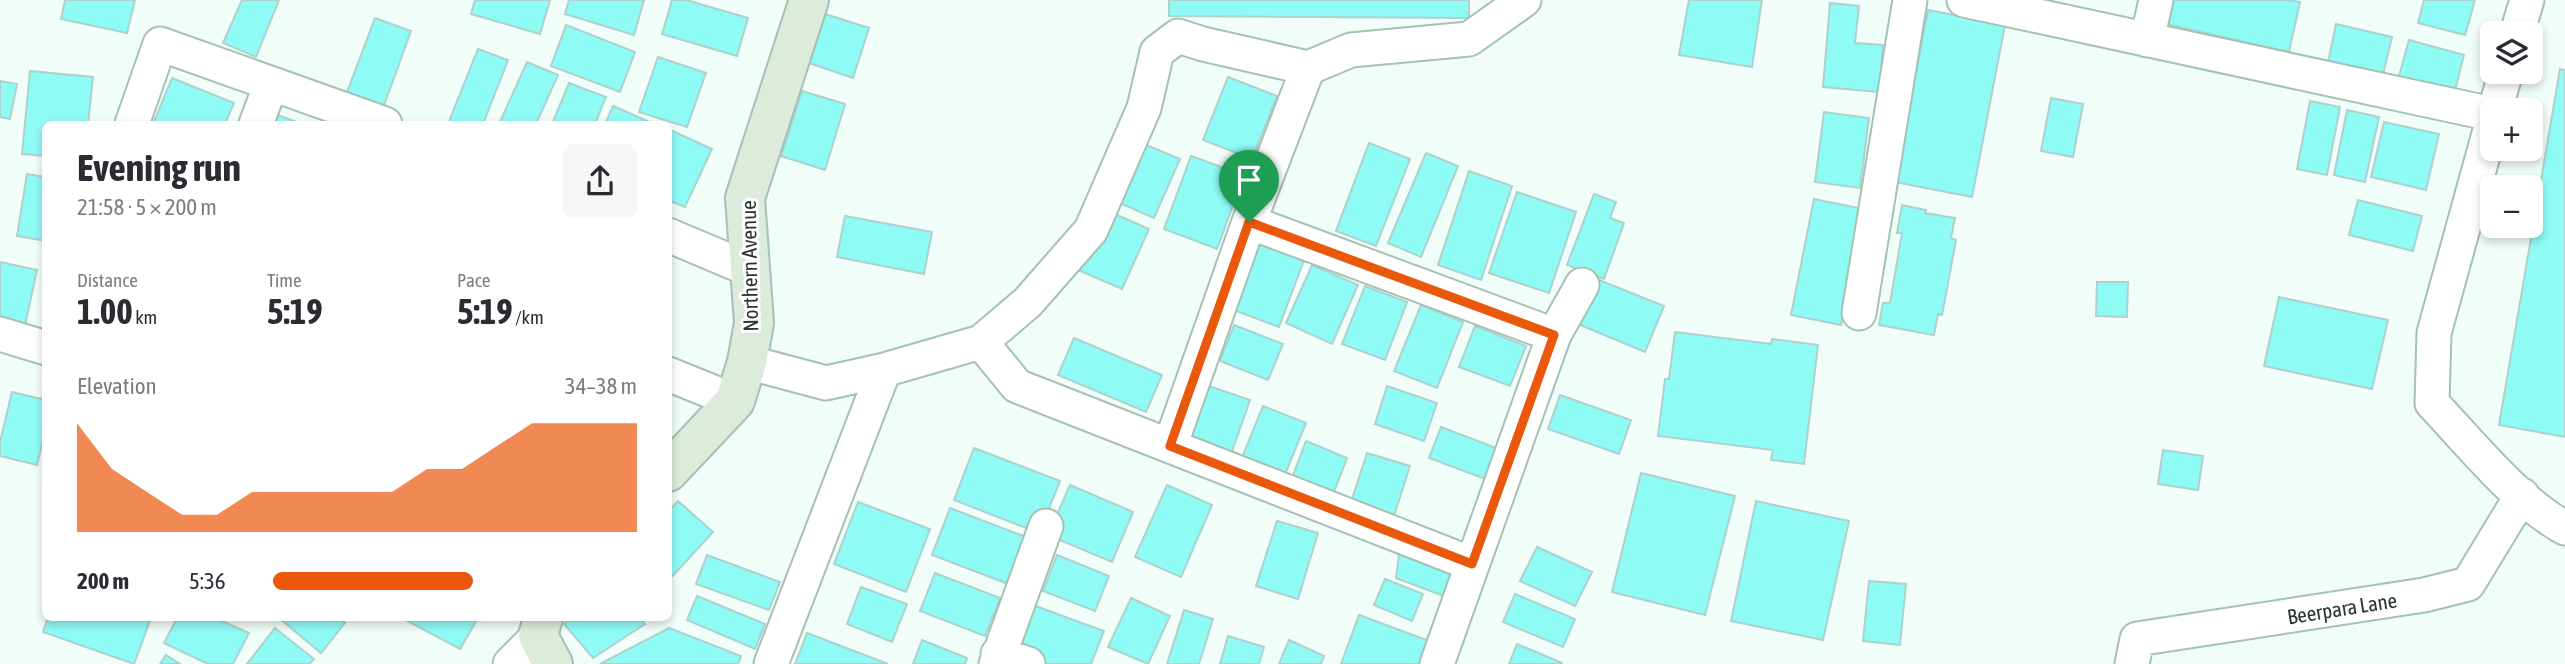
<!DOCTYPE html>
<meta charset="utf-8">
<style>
:root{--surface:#fff;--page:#f7f7f7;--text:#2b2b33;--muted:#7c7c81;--accent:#ea580c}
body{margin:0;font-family:"Asap Condensed",sans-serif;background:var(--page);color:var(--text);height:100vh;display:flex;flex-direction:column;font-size:26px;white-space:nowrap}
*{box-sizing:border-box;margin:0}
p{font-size:23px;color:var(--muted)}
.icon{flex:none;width:38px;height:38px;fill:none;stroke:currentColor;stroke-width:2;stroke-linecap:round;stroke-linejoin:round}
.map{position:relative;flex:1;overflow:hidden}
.drawer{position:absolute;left:42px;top:121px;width:630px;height:500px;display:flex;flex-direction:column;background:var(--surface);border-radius:10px;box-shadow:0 4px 10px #0003}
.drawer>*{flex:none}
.controls{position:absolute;left:2480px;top:21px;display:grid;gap:14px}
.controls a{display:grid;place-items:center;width:63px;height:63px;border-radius:10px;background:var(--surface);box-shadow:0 4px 10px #0003;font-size:35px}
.pin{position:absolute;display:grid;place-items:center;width:60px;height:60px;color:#fff;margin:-72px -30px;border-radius:50% 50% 50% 0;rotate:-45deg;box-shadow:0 0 7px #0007}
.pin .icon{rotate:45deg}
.round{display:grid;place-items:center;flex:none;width:74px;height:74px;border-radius:10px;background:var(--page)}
.summary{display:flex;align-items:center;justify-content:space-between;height:119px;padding:0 35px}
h1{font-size:38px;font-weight:700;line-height:52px}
.stats{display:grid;grid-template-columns:repeat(3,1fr);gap:10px;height:119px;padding:7px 35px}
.stats div{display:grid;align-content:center}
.stats b{font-size:35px;font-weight:700}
.stats small{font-size:19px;font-weight:400}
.stats p{font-size:19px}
.chart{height:196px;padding:14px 35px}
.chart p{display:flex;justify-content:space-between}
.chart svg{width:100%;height:126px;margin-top:7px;fill:var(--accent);opacity:.7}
ul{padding:0 35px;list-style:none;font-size:23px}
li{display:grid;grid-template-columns:112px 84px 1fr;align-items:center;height:52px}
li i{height:18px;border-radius:9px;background:var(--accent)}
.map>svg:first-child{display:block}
.building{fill:#8efbf5;stroke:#add1ce;stroke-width:2}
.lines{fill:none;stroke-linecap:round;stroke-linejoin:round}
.street-casing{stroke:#a4c2b5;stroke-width:37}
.secondary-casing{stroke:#a4c2b5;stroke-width:42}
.street{stroke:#fff;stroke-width:33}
.secondary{stroke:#dcebdb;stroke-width:38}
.route-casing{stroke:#fff;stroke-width:14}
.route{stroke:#ea580c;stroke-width:9}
.labels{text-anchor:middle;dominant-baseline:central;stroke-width:6;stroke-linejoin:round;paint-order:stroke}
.street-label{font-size:21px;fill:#293530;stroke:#fff}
</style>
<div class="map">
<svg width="2565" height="664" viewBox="0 0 2565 664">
<rect width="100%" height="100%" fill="#f1fdf8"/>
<path class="building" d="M 65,0 L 135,0 L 127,33 L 61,19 Z
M 242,0 L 279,0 L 256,57 L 223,43 Z
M 475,0 L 550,0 L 540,34 L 471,14 Z
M 569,0 L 644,0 L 634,35 L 565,14 Z
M 672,0 L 686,0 L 748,18 L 737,56 L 662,34 Z
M 1169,0 L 1469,0 L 1469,18 L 1169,16 Z
M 1689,0 L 1762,0 L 1752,67 L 1679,55 Z
M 2166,0 L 2289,0 L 2300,2 L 2289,52 L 2161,23 Z
M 2424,0 L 2475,0 L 2465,35 L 2418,23 Z
M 1830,3 L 1859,6 L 1855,43 L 1883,45 L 1879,92 L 1823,87 Z
M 1928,10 L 2005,25 L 1972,197 L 1895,182 Z
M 825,14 L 869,28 L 853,78 L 809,63 Z
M 375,18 L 411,31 L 383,108 L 346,95 Z
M 2336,24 L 2392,37 L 2382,79 L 2327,67 Z
M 566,25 L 635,52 L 620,92 L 551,66 Z
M 2409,40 L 2464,55 L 2453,98 L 2397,83 Z
M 478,49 L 508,60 L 483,124 L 448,124 Z
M 658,57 L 706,73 L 687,127 L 639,112 Z
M 527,62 L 558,75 L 536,124 L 499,124 Z
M 2560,69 L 2565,70 L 2565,437 L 2499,425 Z
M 30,71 L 93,77 L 88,124 L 46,124 L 46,156 L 22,154 Z
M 1228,77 L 1277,96 L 1252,159 L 1203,140 Z
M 172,78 L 234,103 L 225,124 L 153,124 Z
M 0,81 L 17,84 L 10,119 L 0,117 Z
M 569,83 L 606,97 L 595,124 L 552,124 Z
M 802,91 L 845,104 L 825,170 L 781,156 Z
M 2051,98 L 2083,104 L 2073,157 L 2041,151 Z
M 2310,101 L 2340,107 L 2327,175 L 2297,169 Z
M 613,106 L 654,124 L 605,124 Z
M 2347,110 L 2379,117 L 2365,182 L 2334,175 Z
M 1824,112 L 1869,118 L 1860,188 L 1815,182 Z
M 278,115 L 301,124 L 274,124 Z
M 2384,122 L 2439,134 L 2426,190 L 2371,177 Z
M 668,129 L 712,149 L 685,207 L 668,200 Z
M 1139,142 L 1180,159 L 1154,218 L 1113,200 Z
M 1369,143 L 1410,159 L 1376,246 L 1336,231 Z
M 1426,153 L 1458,166 L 1421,257 L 1388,243 Z
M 1191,156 L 1244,175 L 1217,249 L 1164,229 Z
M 1469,171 L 1512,186 L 1481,280 L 1438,265 Z
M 27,174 L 46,177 L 46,241 L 17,236 Z
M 1517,192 L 1576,212 L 1549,293 L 1489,273 Z
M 1594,194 L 1616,202 L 1610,218 L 1624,223 L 1604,279 L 1567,265 Z
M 1814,199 L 1863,209 L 1841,325 L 1791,315 Z
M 2358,200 L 2422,216 L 2413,251 L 2349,235 Z
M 1902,205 L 1926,210 L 1925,213 L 1955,218 L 1951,238 L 1956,240 L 1942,315 L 1938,314 L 1934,335 L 1879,325 L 1883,303 L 1890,303 L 1902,233 L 1897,233 Z
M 1106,210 L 1149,229 L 1122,289 L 1078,270 Z
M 845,216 L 932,232 L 924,274 L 837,257 Z
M 1255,242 L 1304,260 L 1279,327 L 1231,309 Z
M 0,262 L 37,270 L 24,330 L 0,325 Z
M 1312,265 L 1358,285 L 1332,344 L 1286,323 Z
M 1599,280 L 1664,306 L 1645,352 L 1580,325 Z
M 2097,282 L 2128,282 L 2127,317 L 2096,316 Z
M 1365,286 L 1407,302 L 1385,360 L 1342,344 Z
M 2279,297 L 2388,320 L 2372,389 L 2264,366 Z
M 1421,305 L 1463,322 L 1437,388 L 1394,371 Z
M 1234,325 L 1283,344 L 1268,380 L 1220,361 Z
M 1475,326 L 1526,346 L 1510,386 L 1459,367 Z
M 1675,332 L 1771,344 L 1772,339 L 1818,345 L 1804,464 L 1771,460 L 1773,450 L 1658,436 L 1665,379 L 1669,379 Z
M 1074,338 L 1162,375 L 1146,412 L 1058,375 Z
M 1200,383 L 1250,400 L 1230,457 L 1180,440 Z
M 1387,386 L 1437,403 L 1424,441 L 1375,424 Z
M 12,392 L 46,400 L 46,428 L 37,465 L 0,456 L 0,442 Z
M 1560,395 L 1631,420 L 1619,454 L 1548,429 Z
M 1263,406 L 1306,423 L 1282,482 L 1239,465 Z
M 1441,427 L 1499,449 L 1488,480 L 1429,458 Z
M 1306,441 L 1347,458 L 1330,502 L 1289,486 Z
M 974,448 L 1060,481 L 1039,533 L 954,500 Z
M 2163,450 L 2203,456 L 2198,490 L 2158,484 Z
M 1367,453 L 1410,466 L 1394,516 L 1351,502 Z
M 1641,473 L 1735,496 L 1705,615 L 1612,592 Z
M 1070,485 L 1133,512 L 1112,562 L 1048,535 Z
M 1167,485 L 1212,505 L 1181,577 L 1135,557 Z
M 678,501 L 713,532 L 668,581 L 668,512 Z
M 1756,501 L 1849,521 L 1823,640 L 1731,621 Z
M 858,502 L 930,529 L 906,592 L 834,564 Z
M 950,508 L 1026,537 L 1008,584 L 932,555 Z
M 1277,521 L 1318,533 L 1298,599 L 1256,586 Z
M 1400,547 L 1454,564 L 1446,597 L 1396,578 Z
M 1537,547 L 1592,572 L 1575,606 L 1520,581 Z
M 707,555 L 780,582 L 769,610 L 696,584 Z
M 1057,555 L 1109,576 L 1095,611 L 1043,591 Z
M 935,573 L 1000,598 L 985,636 L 920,611 Z
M 1385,579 L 1423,594 L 1412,621 L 1374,605 Z
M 1869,581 L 1906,584 L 1900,645 L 1863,641 Z
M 861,587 L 907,604 L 892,642 L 847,624 Z
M 1515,594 L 1575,619 L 1563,647 L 1503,622 Z
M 697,596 L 765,624 L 755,649 L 687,620 Z
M 1131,598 L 1170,616 L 1148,664 L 1108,647 Z
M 1033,605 L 1104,631 L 1091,664 L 1047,664 L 1015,652 Z
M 1184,610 L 1213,619 L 1199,664 L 1167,664 Z
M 1359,615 L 1432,642 L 1424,664 L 1341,664 Z
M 48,618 L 151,618 L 134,664 L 43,632 Z
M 177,618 L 216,618 L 249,633 L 233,664 L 208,664 L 164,643 Z
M 279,618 L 339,618 L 345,623 L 321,653 Z
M 402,618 L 478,618 L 460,649 Z
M 572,618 L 640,618 L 645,624 L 593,658 L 564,624 Z
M 275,628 L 314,659 L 309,664 L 247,664 Z
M 669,628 L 741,656 L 738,664 L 600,664 Z
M 807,633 L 888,664 L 795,664 Z
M 1228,636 L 1264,647 L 1259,664 L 1220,664 Z
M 922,640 L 967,658 L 965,664 L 913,664 Z
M 1289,640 L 1324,656 L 1321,664 L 1279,664 Z
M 1517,644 L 1562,663 L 1562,664 L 1509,664 Z
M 166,655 L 180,664 L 160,664 Z"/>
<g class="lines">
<defs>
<path id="street" d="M 1964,0 L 2492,114
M 2517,33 L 2527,0
M 2147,40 L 2156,0
M 2495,110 L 2506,72
M 2492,123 L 2434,333 L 2432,403 C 2471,444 2516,501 2565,528
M 132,124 L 160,44 L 385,124
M 256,124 L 271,84
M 1249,222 L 1308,68
M 668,235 L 751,270
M 1859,313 L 1910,0
M 0,334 L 46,348
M 981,342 L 1017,386 L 1170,446
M 747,362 L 826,383 L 884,370 L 981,342 L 1028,302 L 1091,230 L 1144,108 L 1157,52 L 1178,36 L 1203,44 L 1308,68 L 1351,50 L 1469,39 L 1524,0
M 668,374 L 735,401
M 1472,564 L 1170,446 L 1249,222 L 1554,335
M 998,654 L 1028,664
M 510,664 L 538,636
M 771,664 L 884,370
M 996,664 L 1046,526
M 1437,664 L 1554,335 L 1582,285
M 2132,664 L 2137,639 L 2424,595 L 2468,584 L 2522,495"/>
<path id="secondary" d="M 668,472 L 735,401 L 747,362 L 754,323 L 745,198 L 809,0
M 543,618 L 538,636 L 553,664"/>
</defs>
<use href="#street" class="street-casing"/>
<use href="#secondary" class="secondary-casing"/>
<use href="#street" class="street"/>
<use href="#secondary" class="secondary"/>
</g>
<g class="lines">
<defs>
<path id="route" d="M 1249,222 L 1554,335 L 1472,564 L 1170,446 Z"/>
</defs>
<use href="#route" class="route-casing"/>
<use href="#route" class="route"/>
</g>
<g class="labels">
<g class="street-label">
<text transform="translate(749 266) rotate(-91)">Northern Avenue</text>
<text transform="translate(2342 608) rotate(-9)">Beerpara Lane</text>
</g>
</g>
</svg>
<div class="controls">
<a><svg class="icon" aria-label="layers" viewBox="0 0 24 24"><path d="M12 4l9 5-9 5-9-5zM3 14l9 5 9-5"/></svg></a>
<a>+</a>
<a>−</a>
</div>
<div class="pin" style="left:1249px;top:222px;background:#1e9e55"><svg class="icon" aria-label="arrive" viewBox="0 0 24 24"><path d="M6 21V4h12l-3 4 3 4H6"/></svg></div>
<section class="drawer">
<div class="summary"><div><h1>Evening run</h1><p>21:58 · 5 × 200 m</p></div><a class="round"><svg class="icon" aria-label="share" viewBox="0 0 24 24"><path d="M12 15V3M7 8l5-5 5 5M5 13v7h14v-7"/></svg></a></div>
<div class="stats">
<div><p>Distance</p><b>1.00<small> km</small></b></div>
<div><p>Time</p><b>5:19</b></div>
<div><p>Pace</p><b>5:19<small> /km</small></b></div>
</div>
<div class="chart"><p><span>Elevation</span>34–38 m</p>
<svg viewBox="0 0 160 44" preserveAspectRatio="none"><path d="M0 44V6L10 22L20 30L30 38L40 38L50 30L60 30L70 30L80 30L90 30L100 22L110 22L120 14L130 6L140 6L150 6L160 6V44z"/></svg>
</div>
<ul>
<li><b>200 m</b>5:36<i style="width:55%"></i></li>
</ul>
</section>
</div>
